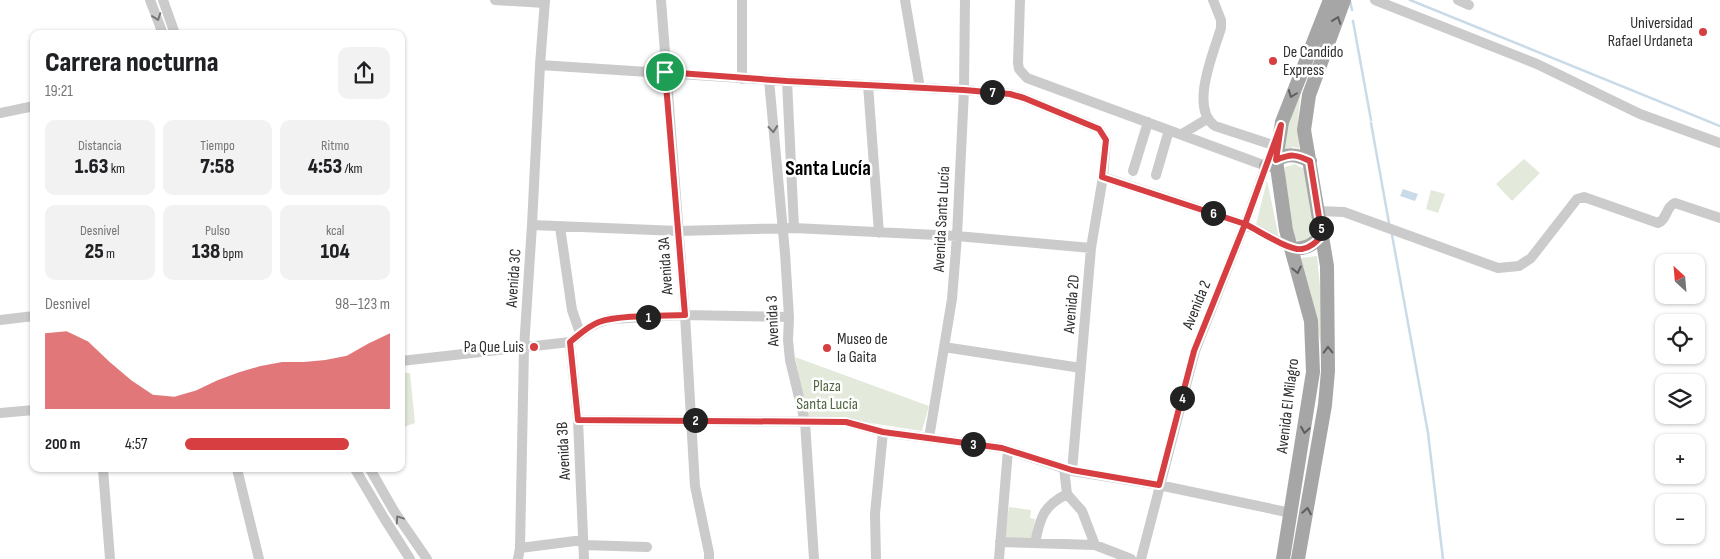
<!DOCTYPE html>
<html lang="es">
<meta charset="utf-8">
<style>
:root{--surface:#fff;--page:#f2f2f2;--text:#202124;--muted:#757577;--accent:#d63e41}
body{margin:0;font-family:"Sofia Sans Condensed",sans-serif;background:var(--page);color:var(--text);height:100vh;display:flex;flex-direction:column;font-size:19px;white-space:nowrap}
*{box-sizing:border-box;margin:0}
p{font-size:16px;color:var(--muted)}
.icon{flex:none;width:28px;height:28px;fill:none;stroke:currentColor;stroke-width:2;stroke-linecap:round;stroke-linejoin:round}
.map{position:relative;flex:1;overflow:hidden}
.panel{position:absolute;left:30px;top:30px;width:375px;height:442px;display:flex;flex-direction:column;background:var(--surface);border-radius:10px;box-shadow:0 1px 4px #0004}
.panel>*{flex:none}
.needle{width:32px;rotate:334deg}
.tools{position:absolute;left:1655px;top:254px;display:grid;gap:10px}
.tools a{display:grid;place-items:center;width:50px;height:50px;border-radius:10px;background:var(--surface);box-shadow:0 1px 4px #0004;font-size:25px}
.pin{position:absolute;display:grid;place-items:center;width:42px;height:42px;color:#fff;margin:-21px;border:2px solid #fff;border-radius:50%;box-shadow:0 1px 5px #0007}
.km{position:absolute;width:25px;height:25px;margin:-12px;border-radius:50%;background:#222;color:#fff;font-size:14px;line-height:25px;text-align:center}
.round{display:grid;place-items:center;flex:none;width:52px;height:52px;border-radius:10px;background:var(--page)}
.summary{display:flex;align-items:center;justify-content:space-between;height:85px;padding:0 15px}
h1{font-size:28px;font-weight:800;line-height:38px}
.figures{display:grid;grid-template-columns:repeat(3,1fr);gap:8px;height:85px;padding:5px 15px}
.figures div{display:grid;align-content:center;border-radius:10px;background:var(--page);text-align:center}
.figures b{font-size:21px;font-weight:800}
.figures small{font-size:14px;font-weight:400}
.figures p{font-size:14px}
.chart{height:140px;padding:10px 15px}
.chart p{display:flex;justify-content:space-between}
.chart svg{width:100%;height:90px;margin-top:5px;fill:var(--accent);opacity:.7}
ul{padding:0 15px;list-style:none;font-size:16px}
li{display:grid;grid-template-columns:80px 60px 1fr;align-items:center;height:38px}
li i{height:12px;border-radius:6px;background:var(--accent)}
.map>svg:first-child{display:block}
.green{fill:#e3eadc}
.water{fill:#cadbe8}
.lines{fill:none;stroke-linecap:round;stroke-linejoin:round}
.stream{stroke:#cadbe8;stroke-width:2.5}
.minor{stroke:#cbcbcb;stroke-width:10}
.major{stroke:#a6a6a6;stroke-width:14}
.oneway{stroke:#757575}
.oneway2{stroke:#5e5e5e}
.route-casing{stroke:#fff;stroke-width:10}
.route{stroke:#d63e41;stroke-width:6}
.poi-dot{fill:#d63e41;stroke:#fff;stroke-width:2}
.labels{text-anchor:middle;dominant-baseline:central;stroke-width:5;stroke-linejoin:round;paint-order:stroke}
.poi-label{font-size:16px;fill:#2e2e2e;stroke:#fff;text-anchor:end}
.street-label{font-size:16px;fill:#2e2e2e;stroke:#fff}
.park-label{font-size:16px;fill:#4f663f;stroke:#fff}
.district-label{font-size:21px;font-weight:bold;fill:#000;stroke:#fff}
</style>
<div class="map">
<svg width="1720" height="559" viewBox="0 0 1720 559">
<rect width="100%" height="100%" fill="#fff"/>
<path class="green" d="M 1301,87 L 1298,119 L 1299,149 L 1294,147 L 1283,150 L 1288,123 Z
M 1524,159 L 1540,173 L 1512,201 L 1496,184 Z
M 1295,164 L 1304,169 L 1317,234 L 1306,242 L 1295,240 L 1284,184 L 1285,167 Z
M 1267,180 L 1279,238 L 1255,229 Z
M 1431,190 L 1445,194 L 1438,213 L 1426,209 Z
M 1317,256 L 1322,306 L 1321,346 L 1311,295 L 1301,258 Z
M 795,357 L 929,406 L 922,431 L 851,420 L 808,421 Z
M 401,373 L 410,373 L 415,423 L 401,428 Z
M 1009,507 L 1031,510 L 1030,518 L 1035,519 L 1031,540 L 1004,538 Z"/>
<path class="water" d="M 1403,189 L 1418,194 L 1415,201 L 1400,196 Z"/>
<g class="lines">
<path class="stream" d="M 1410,0 L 1720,126
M 1350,1 L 1352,10
M 1353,21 L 1371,120
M 1371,123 L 1389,223
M 1392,235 L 1428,433 L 1443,559"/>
<path class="minor" d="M 150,0 L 163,34
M 163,0 L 175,34
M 495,0 L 545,3
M 661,0 L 685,315 L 695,486 L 709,553 L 709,559
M 742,0 L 742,79
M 905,0 L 920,88
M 1020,0 L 1018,63 L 1019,69 L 1027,78 L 1266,166
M 1213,0 L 1221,20 L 1221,28 C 1214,52 1189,108 1215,126 L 1273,145
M 1375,0 L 1537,64 L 1640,114 L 1720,143
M 1458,0 L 1469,5
M 540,65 L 787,81 L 964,90 L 1010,94 L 1024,98 L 1099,129 L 1106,140 L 1103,177 L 1091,248 L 1072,471
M 769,80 L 785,253 L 789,317 L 788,340 L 790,360 L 805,422 L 814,559
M 787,81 L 794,228
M 868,85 L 879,233
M 0,113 L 34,106
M 1182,134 L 1207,119
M 1133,171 L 1148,122
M 1156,175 L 1169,130
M 1103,177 L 1245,224 L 1291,248
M 1318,211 L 1344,212 L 1498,268 L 1519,266 L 1531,258 L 1577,199 L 1584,197 L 1658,223 C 1667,220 1666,206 1675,203 L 1720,218
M 532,225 L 678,231 L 794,228 L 957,236 L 1091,248
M 560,227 L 572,310 L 580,333
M 0,320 L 34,316
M 570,342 L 578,420 L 584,559
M 944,347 L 1081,368
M 401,361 L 570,342 L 588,328 L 598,323 L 610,319 L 685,315 L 789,317
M 0,413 L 34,410
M 578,420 L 846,422 L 883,432 L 1002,448 L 1072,471 L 1159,485 L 1291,513
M 929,438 L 952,299 L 957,236 L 964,90 L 965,0
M 1064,468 L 1067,494 L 1082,511 L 1095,545
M 103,469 L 110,559
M 237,469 L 259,559
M 355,469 L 384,518 L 410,559
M 370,469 L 394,511 L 427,559
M 1000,542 L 1095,545 L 1131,559
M 1035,543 C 1040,518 1043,506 1067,494
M 583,545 L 647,547
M 520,548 L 583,540
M 518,559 L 520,548 L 524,348 L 532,225 L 540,65 L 545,0
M 876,559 L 875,514 L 883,432
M 999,559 L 1008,450
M 1141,559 L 1195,351 L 1245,224 L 1268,160"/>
<path class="major" d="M 1266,166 C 1284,155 1290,151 1310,161
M 1291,248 C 1305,250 1312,245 1322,236
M 1283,559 L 1313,372 L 1311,321 L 1286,230 L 1276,160 L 1282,122 L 1330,0
M 1298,559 L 1325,405 L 1328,371 L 1327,266 L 1304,130 L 1309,95 L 1344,0"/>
</g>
<defs><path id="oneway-chevron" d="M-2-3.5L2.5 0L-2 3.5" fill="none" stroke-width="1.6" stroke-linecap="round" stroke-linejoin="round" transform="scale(1.25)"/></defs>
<g class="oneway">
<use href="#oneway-chevron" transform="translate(157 17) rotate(70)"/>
<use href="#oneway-chevron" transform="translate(773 129) rotate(85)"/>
<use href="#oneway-chevron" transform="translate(399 519) rotate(-124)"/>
</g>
<g class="oneway2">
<use href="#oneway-chevron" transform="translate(1337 20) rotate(-70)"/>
<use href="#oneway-chevron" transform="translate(1292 94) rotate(111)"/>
<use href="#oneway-chevron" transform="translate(1297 270) rotate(77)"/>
<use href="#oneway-chevron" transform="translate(1328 350) rotate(-91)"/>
<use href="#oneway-chevron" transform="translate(1305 430) rotate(99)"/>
<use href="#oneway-chevron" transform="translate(1307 511) rotate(-80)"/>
</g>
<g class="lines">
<defs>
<path id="route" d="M 665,72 L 685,315 C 661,316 620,315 599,322 C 588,326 579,335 570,342 L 578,420 L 846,422 L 883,432 L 1002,448 L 1072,470 L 1159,485 L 1194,351 L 1245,224 C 1258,230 1289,251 1302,249 C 1310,248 1316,242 1322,236 L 1310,161 C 1295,154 1291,154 1276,160 L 1281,125 L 1245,224 L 1102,177 L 1106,140 L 1099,129 L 1024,98 L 1010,94 L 964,90 L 787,81 L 665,72"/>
</defs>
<use href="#route" class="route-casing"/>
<use href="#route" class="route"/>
</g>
<g class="poi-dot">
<circle cx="1703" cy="32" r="5"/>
<circle cx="1273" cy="61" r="5"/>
<circle cx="534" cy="347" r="5"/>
<circle cx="827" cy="348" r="5"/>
</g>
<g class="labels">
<g class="poi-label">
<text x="1693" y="23">Universidad<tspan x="1693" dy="18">Rafael Urdaneta</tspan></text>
<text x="1283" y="52" text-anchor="start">De Candido<tspan x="1283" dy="18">Express</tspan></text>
<text x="837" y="339" text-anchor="start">Museo de<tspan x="837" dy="18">la Gaita</tspan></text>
<text x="524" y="347">Pa Que Luis</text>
</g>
<g class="street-label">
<text transform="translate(942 219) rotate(-87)">Avenida Santa Lucía</text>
<text transform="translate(666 266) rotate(-94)">Avenida 3A</text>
<text transform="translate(514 278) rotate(-86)">Avenida 3C</text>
<text transform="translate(1072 304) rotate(-85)">Avenida 2D</text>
<text transform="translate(1197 305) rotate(-68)">Avenida 2</text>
<text transform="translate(773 321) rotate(-92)">Avenida 3</text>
<text transform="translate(1288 406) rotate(-83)">Avenida El Milagro</text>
<text transform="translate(564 451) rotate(-93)">Avenida 3B</text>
</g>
<g class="park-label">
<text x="827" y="386">Plaza<tspan x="827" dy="18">Santa Lucía</tspan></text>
</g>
<g class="district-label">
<text x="828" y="168">Santa Lucía</text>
</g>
</g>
</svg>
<div class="tools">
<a><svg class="needle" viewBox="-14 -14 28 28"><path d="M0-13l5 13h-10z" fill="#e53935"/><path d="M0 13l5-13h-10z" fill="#757577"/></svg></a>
<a><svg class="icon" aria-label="locate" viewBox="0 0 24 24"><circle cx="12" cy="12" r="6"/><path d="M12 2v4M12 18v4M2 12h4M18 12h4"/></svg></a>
<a><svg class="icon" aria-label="layers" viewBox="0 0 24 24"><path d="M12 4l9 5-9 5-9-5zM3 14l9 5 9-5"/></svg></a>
<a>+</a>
<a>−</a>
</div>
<div class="pin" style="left:665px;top:72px;background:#1e9e55"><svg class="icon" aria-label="arrive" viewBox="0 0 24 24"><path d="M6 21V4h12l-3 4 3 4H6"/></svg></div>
<b class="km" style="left:648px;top:317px">1</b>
<b class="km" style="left:695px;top:420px">2</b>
<b class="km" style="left:973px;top:444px">3</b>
<b class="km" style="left:1182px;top:398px">4</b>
<b class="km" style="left:1321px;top:228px">5</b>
<b class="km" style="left:1213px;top:213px">6</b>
<b class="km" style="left:992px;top:92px">7</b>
<section class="panel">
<div class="summary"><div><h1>Carrera nocturna</h1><p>19:21</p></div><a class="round"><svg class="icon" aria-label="share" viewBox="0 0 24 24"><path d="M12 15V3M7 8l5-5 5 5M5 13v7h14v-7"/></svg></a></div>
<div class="figures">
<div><p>Distancia</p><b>1.63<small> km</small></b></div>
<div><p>Tiempo</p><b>7:58</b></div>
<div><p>Ritmo</p><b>4:53<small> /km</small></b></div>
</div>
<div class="figures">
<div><p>Desnivel</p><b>25<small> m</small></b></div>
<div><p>Pulso</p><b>138<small> bpm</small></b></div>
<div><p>kcal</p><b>104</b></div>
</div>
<div class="chart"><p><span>Desnivel</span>98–123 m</p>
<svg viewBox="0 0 160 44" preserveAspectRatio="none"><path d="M0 44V7L10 6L20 11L30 21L40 30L50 37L60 38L70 35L80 30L90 26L100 23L110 21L120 21L130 20L140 18L150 12L160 7V44z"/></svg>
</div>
<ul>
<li><b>200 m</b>4:57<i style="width:80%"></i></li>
</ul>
</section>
</div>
